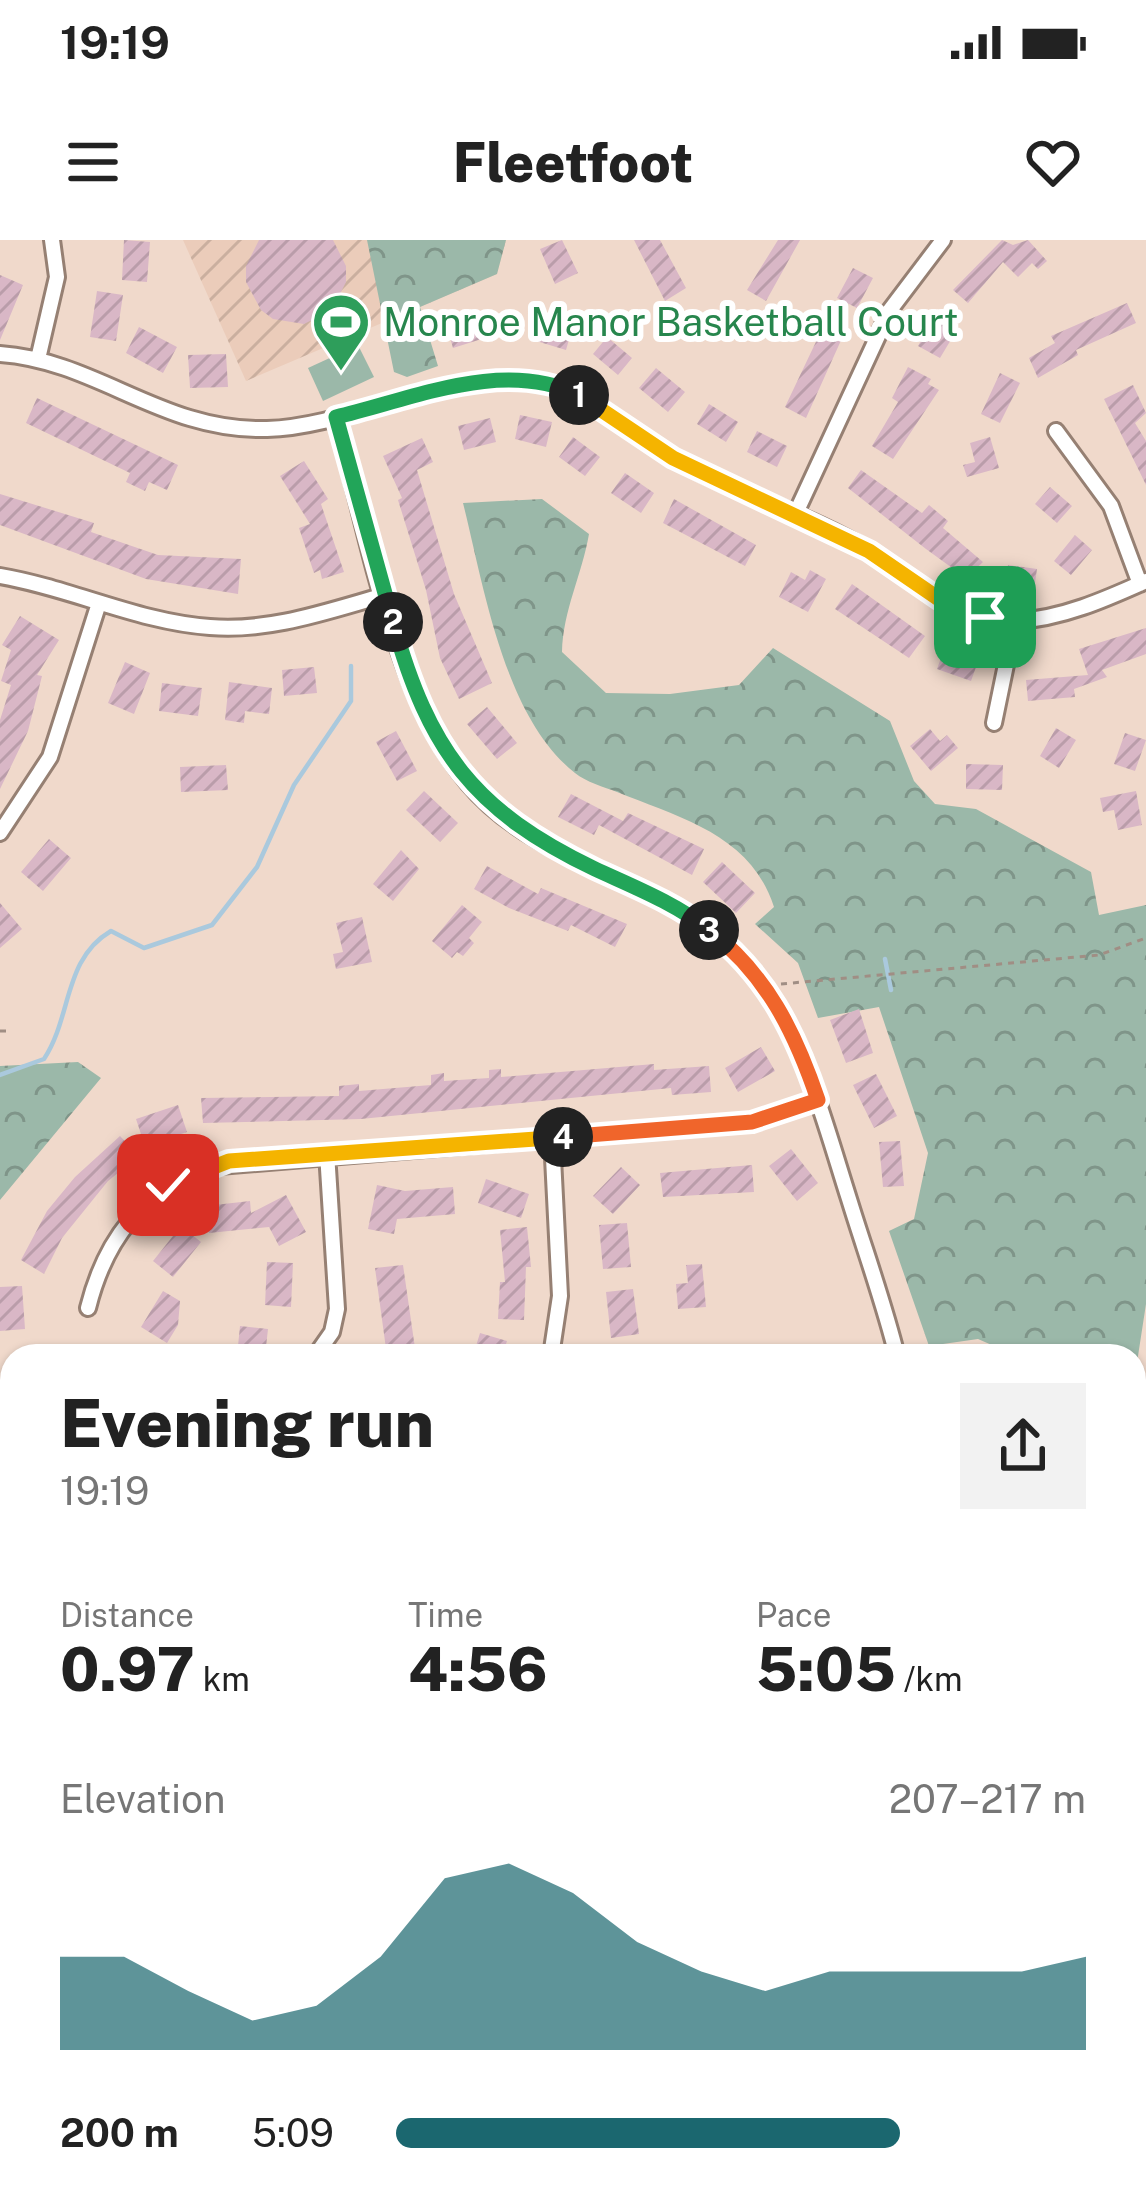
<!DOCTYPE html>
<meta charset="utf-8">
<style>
:root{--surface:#fff;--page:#f2f2f2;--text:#222;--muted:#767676;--accent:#1b676f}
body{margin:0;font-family:"Public Sans",sans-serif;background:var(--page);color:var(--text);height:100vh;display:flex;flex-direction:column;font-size:45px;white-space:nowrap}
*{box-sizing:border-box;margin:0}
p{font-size:39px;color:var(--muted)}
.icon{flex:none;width:66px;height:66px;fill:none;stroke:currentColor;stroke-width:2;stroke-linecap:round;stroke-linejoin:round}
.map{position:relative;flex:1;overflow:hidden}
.side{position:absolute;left:0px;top:1104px;width:1146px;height:861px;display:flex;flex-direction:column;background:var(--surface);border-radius:36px 36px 0 0;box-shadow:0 3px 9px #0004}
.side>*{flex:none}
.pin{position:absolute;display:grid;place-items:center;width:102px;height:102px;color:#fff;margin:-51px;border-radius:24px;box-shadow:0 6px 18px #0006}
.km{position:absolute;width:60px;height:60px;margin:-30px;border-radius:50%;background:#222;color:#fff;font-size:33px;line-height:60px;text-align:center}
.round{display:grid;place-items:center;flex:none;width:126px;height:126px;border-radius:0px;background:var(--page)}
.headline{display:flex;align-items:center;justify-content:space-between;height:204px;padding:0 60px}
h1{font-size:66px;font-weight:800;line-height:90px}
.stats{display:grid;grid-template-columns:repeat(3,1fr);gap:18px;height:204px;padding:12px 60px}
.stats div{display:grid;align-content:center}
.stats b{font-size:60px;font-weight:800}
.stats small{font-size:33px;font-weight:400}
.stats p{font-size:33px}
.chart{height:336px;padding:24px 60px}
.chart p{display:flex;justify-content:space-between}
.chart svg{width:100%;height:216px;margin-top:12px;fill:var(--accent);opacity:.7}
ul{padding:0 60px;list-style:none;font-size:39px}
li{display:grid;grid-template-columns:192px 144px 1fr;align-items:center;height:90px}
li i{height:30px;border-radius:15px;background:var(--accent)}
.status{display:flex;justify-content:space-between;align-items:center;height:84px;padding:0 60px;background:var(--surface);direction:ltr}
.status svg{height:33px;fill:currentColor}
header{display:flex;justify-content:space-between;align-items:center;height:156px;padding:0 60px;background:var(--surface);font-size:54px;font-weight:800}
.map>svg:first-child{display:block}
.industrial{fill:url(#industrial-furrows)}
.grass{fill:#9bb8a9}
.forest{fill:url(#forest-crowns)}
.water{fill:url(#water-rules)}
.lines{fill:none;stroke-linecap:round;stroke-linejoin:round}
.stream{stroke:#aac9dd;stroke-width:4.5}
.building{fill:url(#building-hatch)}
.minor-casing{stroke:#968073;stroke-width:20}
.secondary-casing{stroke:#968073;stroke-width:24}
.path{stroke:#a08e84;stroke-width:3;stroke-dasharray:6 6;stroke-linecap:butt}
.minor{stroke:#fff;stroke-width:14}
.secondary{stroke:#fff;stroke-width:18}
.split-1-casing{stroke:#fff;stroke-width:24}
.split-2-casing{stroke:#fff;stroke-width:24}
.split-3-casing{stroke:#fff;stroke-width:24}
.split-4-casing{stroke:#fff;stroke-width:24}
.split-5-casing{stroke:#fff;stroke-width:24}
.split-1{stroke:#f5b400;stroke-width:15}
.split-2{stroke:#22a559;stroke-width:15}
.split-3{stroke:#22a559;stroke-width:15}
.split-4{stroke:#f0652b;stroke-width:15}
.split-5{stroke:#f5b400;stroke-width:15}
.labels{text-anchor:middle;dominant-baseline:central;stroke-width:12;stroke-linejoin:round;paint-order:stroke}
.leisure-label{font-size:39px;fill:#27864d;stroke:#fff;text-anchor:start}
</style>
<div class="status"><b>19:19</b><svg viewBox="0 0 49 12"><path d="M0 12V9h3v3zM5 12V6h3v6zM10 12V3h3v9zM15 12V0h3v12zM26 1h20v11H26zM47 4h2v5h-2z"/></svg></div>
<header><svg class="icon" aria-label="menu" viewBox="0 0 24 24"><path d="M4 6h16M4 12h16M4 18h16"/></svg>Fleetfoot<svg class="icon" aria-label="heart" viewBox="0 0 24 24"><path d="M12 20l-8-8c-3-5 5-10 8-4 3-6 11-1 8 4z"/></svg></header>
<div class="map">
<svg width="1146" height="1964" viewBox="0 0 1146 1964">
<defs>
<pattern id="industrial-furrows" width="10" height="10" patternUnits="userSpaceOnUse" patternTransform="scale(3)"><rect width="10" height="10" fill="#ebccba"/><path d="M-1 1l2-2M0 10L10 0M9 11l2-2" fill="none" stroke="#caaf9f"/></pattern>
<pattern id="forest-crowns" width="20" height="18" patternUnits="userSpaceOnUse" patternTransform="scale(3)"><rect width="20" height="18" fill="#9bb8a9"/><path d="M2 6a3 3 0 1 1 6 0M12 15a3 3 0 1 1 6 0" fill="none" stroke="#7f9589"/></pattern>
<pattern id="water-rules" width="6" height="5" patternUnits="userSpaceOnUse" patternTransform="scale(3)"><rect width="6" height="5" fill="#aac9dd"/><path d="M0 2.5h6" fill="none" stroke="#92acbd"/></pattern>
<pattern id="building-hatch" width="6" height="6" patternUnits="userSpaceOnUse" patternTransform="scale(3)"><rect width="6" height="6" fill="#d9b7c6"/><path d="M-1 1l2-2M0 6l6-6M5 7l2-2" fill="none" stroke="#ba9daa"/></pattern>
</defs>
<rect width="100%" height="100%" fill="#f0d9cb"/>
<path class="industrial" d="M 183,0 L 506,0 L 497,34 L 246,141 Z"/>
<path class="grass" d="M 358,105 L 374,137 L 323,161 L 308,128 Z"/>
<path class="forest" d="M 367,0 L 506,0 L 497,34 L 420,67 L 438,126 L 407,137 L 394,132 Z
M 542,259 L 589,294 C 582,335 563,370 562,412 L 606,453 L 670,454 L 739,445 L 773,408 L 890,481 L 914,541 L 935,564 L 976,569 L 1091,632 L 1099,675 L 1146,665 L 1146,1064 L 1134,1142 L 1134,1116 L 1017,1116 L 978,1099 L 929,1106 L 889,991 L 914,979 L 928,913 L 879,767 L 818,778 L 798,723 L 755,684 L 774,667 C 751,595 681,578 617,552 C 604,547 586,542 575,533 C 504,477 484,347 463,263 Z
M 78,822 L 101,838 L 0,960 L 0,826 Z"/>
<path class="water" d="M 0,1490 L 12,1505 L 12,1669 L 6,1647 L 0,1648 Z"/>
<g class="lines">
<path class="stream" d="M 885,719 L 891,750
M 0,835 L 44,819 C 72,777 63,719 111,691 L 144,708 L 212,685 L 257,627 L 294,545 L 351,461 L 351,426
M 492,1953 L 502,1964"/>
</g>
<path class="building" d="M 124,0 L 150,2 L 147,42 L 122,40 Z
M 259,0 L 333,0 L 346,26 L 346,42 L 332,70 L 304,84 L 273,79 L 261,70 L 246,42 L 246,26 Z
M 562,0 L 578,33 L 555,44 L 540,9 Z
M 634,0 L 660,0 L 686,48 L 665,61 Z
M 778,0 L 800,0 L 766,61 L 747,50 Z
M 1002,0 L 1013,5 L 1028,0 L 1047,21 L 1038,29 L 1032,23 L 1018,37 L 1003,22 L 968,63 L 953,50 Z
M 853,28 L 873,38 L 857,68 L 837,58 Z
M 0,35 L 23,45 L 0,100 Z
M 97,51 L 123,55 L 116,101 L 90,97 Z
M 1127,63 L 1136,83 L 1076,110 L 1078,115 L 1038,138 L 1029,118 L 1055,103 L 1051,96 Z
M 743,70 L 745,97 L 709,100 L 707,73 Z
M 481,74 L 488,97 L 453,108 L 446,84 Z
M 936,75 L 958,88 L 940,118 L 918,106 Z
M 540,79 L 572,89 L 566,110 L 533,100 Z
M 139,87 L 177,107 L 163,133 L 126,113 Z
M 823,87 L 843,96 L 806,178 L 785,167 Z
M 607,97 L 632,118 L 618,135 L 593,114 Z
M 226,114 L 228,147 L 190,148 L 188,115 Z
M 908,127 L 931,139 L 928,144 L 939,150 L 893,219 L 872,206 L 898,162 L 892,158 Z
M 656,128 L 685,152 L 668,172 L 639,148 Z
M 1000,133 L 1020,143 L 1000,183 L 981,174 Z
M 1133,145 L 1146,173 L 1135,183 L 1146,201 L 1146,245 L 1104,159 Z
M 37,158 L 178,225 L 167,250 L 149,242 L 145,251 L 126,242 L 130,233 L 26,183 Z
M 709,164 L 738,182 L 726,202 L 697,184 Z
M 520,175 L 552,182 L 546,207 L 515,199 Z
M 490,178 L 496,202 L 464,210 L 458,186 Z
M 757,191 L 787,206 L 777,227 L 747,212 Z
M 573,197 L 600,217 L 585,236 L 559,217 Z
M 990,197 L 999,228 L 967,237 L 963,225 L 975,222 L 970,203 Z
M 422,198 L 433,222 L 417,230 L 454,354 L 492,443 L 459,459 L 440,418 L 426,350 L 398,260 L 402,258 L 383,216 Z
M 304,221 L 328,259 L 321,264 L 344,332 L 322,339 L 320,330 L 314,333 L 299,288 L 310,284 L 280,236 Z
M 861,230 L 922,273 L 929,265 L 948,281 L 943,288 L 983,322 L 966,338 L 926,309 L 848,248 Z
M 625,233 L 654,253 L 641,273 L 611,253 Z
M 1050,247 L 1072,266 L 1057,283 L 1035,264 Z
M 0,254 L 94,283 L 91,292 L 158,315 L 241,319 L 238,354 L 146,339 L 0,285 Z
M 674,259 L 756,305 L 745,326 L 663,283 Z
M 1075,295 L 1092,310 L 1071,335 L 1054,321 Z
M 1008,325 L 1037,329 L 1034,350 L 1005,346 Z
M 810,330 L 826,339 L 808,372 L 779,357 L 791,332 L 805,340 Z
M 852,344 L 925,396 L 909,418 L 835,369 Z
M 20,376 L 59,400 L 37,435 L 42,436 L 28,491 L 0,549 L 0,480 L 11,445 L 1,441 L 11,410 L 2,405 Z
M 1146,388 L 1146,414 L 1102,430 L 1107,437 L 1074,449 L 1075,457 L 1028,461 L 1026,440 L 1088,435 L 1079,409 Z
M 946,404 L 980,416 L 971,441 L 937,429 Z
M 125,422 L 150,433 L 134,474 L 108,463 Z
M 314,427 L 317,453 L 284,456 L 282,430 Z
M 229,442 L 272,448 L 269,474 L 245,471 L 244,483 L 225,480 Z
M 162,443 L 202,448 L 198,476 L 159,471 Z
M 487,467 L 517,503 L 497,519 L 467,484 Z
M 1056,488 L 1076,500 L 1059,528 L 1040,516 Z
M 930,489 L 940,501 L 947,495 L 958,508 L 931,531 L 910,506 Z
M 396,491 L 417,531 L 397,541 L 376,502 Z
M 1125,493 L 1146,500 L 1135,531 L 1114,524 Z
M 966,524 L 1003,525 L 1002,550 L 966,549 Z
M 226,525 L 228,550 L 181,552 L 180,527 Z
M 424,551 L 458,583 L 440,602 L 406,570 Z
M 1136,551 L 1142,585 L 1118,590 L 1114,570 L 1103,572 L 1100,558 Z
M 571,554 L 623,581 L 628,573 L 704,609 L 692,635 L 599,585 L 594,595 L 558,577 Z
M 49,599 L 71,618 L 43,651 L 21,632 Z
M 401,610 L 419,629 L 393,661 L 373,644 Z
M 722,622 L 755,653 L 736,673 L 703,642 Z
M 487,626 L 538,654 L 541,648 L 627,684 L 615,707 L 571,685 L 568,691 L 509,668 L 474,649 Z
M 0,663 L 22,689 L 0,708 Z
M 462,665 L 482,682 L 469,698 L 474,703 L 463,716 L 457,712 L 452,718 L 432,701 Z
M 362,677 L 372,722 L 336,729 L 333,714 L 343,712 L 336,683 Z
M 859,769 L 873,813 L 846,823 L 830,780 Z
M 761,807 L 775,831 L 738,852 L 725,828 Z
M 654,824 L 654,830 L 709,826 L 711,852 L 672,855 L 671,848 L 361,879 L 203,883 L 201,858 L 339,856 L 339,846 L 359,844 L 359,851 L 431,845 L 431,835 L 444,833 L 444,841 L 489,838 L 489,830 L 501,829 L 501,837 Z
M 876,834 L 897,876 L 874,888 L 853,845 Z
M 178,865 L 187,892 L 145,906 L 136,879 Z
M 120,896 L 139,916 L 108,941 L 62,998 L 44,1034 L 21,1020 L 47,971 L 75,937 Z
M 900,901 L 904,946 L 883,947 L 879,902 Z
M 791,909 L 818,943 L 797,961 L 769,926 Z
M 752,925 L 754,952 L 663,957 L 660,933 Z
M 621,927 L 640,945 L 613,974 L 593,956 Z
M 486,939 L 529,954 L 521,978 L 478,963 Z
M 377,945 L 405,951 L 453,947 L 455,974 L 397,979 L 394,994 L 368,989 Z
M 286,955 L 306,992 L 279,1006 L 269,987 L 209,993 L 206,966 L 250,961 L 251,973 Z
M 627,983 L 631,1027 L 603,1029 L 599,985 Z
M 181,986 L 201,1002 L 173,1037 L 153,1021 Z
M 527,987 L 531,1027 L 526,1027 L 524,1080 L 498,1079 L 500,1042 L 505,1042 L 500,990 Z
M 267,1022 L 293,1023 L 291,1067 L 265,1065 Z
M 702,1024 L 706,1067 L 678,1069 L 676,1044 L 688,1043 L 686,1025 Z
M 403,1025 L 416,1115 L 387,1116 L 375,1028 Z
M 22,1046 L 25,1089 L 0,1091 L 0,1047 Z
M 633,1049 L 639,1094 L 611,1098 L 606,1052 Z
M 163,1051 L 180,1061 L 178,1085 L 167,1103 L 141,1087 Z
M 240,1086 L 268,1089 L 265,1116 L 237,1116 Z
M 480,1093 L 507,1101 L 502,1116 L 473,1116 Z
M 1146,1743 L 1146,1781 L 1134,1795 L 1134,1757 Z"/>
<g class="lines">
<defs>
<path id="minor" d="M 0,114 C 98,121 162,192 267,189 C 361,187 478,111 568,150 C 607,167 639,198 675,219 C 738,255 810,274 871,312 C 917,341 958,382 1016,381 C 1061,379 1106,359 1146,341
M 38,119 L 57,37 L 52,0
M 336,177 C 367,290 393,454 468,543 C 522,608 607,629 678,669 C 787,729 814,849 849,959 C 865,1011 884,1063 897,1116
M 1056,191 L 1111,266 L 1140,344
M 795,275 L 890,70 L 943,0
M 0,336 C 71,348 138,382 210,387 C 270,392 328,371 385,355
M 994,483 L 1015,381
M 0,593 L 50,517 L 99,363
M 88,1068 C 105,1000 141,953 207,927 L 752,882 L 818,860
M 318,1112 L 332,1092 L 337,1069 L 327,913
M 551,1116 L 560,1056 L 552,898
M 0,1291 L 12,1294
M 1134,1711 L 1146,1699
M 871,1953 L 873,1964
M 554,1964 L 557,1953"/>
<path id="secondary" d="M 1134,1301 L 1146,1302
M 0,1950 L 12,1942
M 33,1964 L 50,1953"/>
</defs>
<use href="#minor" class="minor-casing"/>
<use href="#secondary" class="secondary-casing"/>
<path class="path" d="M 781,744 L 1099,715 L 1146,698
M 0,791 L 10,791
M 1134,1276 L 1146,1277
M 1134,1325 L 1146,1326"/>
<use href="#minor" class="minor"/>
<use href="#secondary" class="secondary"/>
</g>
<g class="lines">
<defs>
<path id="split-1" d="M 579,155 L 673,218 L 869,311 L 939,359 L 985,377"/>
<path id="split-2" d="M 393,382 L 336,177 C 413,159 503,118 579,155"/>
<path id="split-3" d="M 393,382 C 429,511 474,571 595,629 C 634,647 675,663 709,690"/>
<path id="split-4" d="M 563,897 L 752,882 L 818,860 C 795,792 767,735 709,690"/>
<path id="split-5" d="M 168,945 L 229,921 L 563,897"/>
</defs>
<use href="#split-1" class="split-1-casing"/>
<use href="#split-2" class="split-2-casing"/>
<use href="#split-3" class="split-3-casing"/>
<use href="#split-4" class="split-4-casing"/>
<use href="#split-5" class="split-5-casing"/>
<use href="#split-1" class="split-1"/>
<use href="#split-2" class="split-2"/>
<use href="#split-3" class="split-3"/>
<use href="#split-4" class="split-4"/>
<use href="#split-5" class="split-5"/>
</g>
<defs>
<symbol id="stadium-pin" viewBox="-11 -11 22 30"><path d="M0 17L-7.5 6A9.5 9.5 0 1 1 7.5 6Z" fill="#2e9e5b" stroke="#fff"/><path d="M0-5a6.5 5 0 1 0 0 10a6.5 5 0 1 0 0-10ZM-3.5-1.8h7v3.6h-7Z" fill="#fff"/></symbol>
</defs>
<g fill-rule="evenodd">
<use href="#stadium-pin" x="308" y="49" width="66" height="90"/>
</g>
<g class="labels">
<g class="leisure-label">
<text x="383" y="82">Monroe Manor Basketball Court</text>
</g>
</g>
</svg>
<div class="pin" style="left:985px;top:377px;background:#1e9e55"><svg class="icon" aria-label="arrive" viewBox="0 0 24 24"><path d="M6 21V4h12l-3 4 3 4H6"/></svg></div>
<div class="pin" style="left:168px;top:945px;background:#d93025"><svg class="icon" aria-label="check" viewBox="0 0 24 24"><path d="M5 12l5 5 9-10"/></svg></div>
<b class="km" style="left:579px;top:155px">1</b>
<b class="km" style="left:393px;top:382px">2</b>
<b class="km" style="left:709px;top:690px">3</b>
<b class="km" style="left:563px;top:897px">4</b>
<section class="side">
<div class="headline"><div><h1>Evening run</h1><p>19:19</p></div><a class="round"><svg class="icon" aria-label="share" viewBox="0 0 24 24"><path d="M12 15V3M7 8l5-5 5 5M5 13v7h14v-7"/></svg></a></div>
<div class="stats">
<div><p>Distance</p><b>0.97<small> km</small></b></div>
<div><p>Time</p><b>4:56</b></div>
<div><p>Pace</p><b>5:05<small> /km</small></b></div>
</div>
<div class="chart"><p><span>Elevation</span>207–217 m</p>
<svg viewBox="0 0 160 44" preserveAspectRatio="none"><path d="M0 44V25L10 25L20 32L30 38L40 35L50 25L60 9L70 6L80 12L90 22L100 28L110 32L120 28L130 28L140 28L150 28L160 25V44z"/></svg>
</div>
<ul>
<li><b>200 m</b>5:09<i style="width:73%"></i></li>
</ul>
</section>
</div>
